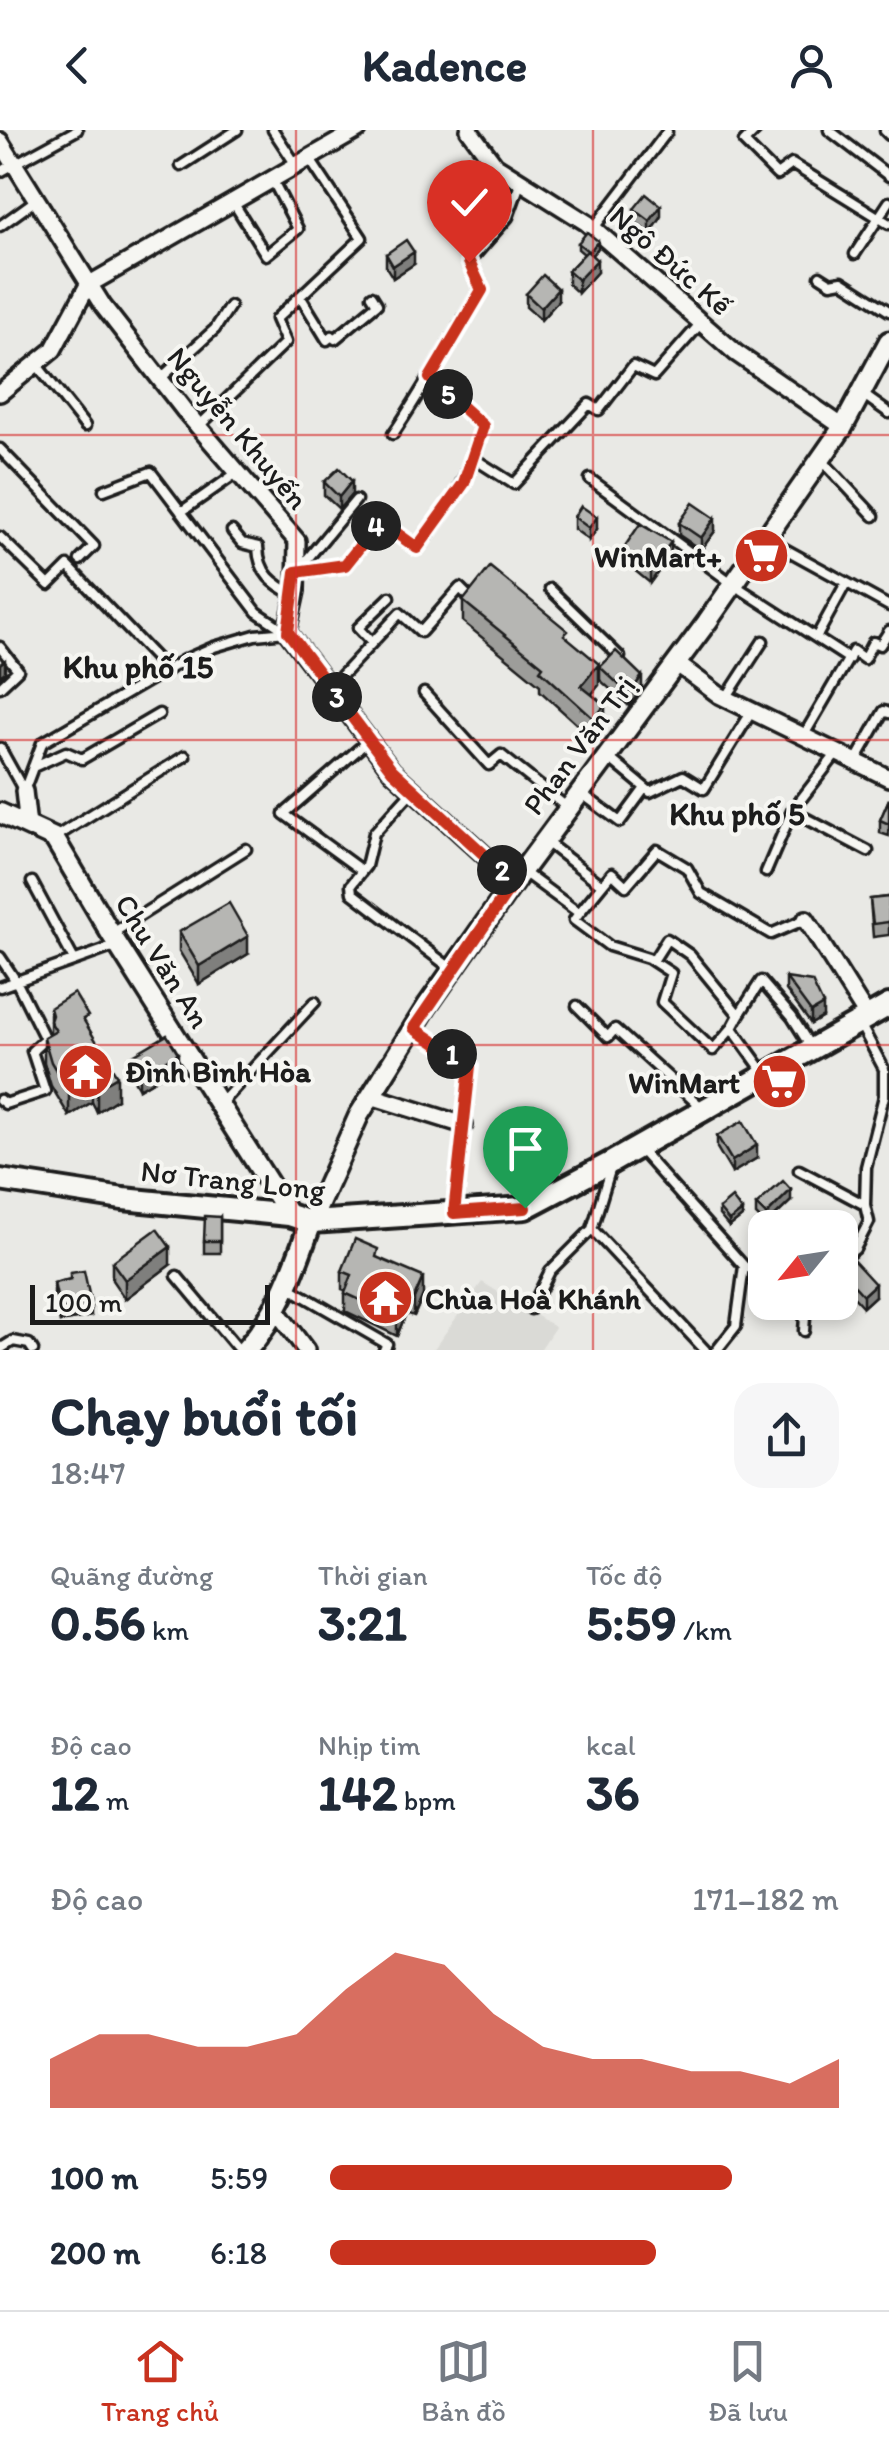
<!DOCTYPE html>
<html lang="vi">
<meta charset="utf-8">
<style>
:root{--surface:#fff;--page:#f6f6f7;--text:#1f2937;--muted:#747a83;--line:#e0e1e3;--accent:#c8321e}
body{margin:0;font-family:Itim,sans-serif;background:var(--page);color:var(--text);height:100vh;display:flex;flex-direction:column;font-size:38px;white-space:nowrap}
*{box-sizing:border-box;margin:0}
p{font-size:32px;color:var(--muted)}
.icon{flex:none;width:55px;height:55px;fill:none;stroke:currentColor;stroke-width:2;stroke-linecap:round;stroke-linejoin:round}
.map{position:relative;height:1220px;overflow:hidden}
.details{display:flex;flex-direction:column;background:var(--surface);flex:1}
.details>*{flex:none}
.needle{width:65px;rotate:240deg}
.controls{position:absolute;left:748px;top:1080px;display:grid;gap:20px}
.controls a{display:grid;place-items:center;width:110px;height:110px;border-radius:20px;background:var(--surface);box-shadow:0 5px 15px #0003;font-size:50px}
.scale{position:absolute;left:30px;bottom:25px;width:240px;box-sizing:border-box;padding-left:10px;border:5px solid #1c1c1c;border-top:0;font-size:28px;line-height:35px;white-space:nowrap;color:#1c1c1c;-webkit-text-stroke:8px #f6f6f2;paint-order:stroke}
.pin{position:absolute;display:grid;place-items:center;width:85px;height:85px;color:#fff;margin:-102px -42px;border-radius:50% 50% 50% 0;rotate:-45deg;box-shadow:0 0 10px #0007}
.pin .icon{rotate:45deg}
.km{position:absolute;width:50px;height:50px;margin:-25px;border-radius:50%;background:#222;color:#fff;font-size:28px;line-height:50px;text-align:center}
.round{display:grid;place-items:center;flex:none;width:105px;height:105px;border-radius:30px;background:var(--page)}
.summary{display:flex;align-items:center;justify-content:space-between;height:170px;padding:0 50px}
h1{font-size:55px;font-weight:700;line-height:75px}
.metrics{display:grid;grid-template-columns:repeat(3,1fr);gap:15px;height:170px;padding:10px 50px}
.metrics div{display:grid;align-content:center}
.metrics b{font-size:50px;font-weight:700}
.metrics small{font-size:28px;font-weight:400}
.metrics p{font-size:28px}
.chart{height:280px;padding:20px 50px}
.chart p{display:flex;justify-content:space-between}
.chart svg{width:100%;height:180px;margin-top:10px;fill:var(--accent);opacity:.7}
ul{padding:0 50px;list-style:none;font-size:32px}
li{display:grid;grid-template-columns:160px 120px 1fr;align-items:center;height:75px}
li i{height:25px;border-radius:12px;background:var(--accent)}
header{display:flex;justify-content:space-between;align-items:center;height:130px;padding:0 50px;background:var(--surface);font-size:45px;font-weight:700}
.tabs{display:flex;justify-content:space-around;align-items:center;height:140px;border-top:2px solid var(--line);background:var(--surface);font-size:28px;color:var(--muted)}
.tabs a{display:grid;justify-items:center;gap:5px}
.tabs .active{color:var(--accent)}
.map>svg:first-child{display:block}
.built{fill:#dadad6}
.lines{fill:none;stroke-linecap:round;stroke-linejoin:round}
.service-casing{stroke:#1c1c1c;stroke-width:15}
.minor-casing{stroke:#1c1c1c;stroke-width:22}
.tertiary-casing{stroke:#1c1c1c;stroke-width:25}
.secondary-casing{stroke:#1c1c1c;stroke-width:28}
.service{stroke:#f6f6f2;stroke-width:8}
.minor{stroke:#f6f6f2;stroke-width:15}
.tertiary{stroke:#f6f6f2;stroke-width:18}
.secondary{stroke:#f6f6f2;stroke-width:20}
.wall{fill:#9d9d9a;stroke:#1c1c1c;stroke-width:2.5}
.shaded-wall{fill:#7f7f7d;stroke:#1c1c1c;stroke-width:2.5}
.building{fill:#b6b6b3;stroke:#1c1c1c;stroke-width:2.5}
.route-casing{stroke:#fff;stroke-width:20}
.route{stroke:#c8321e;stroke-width:12}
.grid{fill:none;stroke:#d62828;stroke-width:2.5;stroke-opacity:0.55}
.labels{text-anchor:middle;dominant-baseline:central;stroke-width:8;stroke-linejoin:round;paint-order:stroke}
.street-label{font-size:30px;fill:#1c1c1c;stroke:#f6f6f2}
.poi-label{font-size:30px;font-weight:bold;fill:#1c1c1c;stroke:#f6f6f2;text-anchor:end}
.neighbourhood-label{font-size:32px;font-weight:bold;fill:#1c1c1c;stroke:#f6f6f2}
</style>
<header><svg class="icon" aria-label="back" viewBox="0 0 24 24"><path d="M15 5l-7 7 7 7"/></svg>Kadence<svg class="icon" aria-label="person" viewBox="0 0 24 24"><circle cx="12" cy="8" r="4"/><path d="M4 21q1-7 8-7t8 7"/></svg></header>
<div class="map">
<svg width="889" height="1220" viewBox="0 0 889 1220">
<rect width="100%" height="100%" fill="#e9e9e5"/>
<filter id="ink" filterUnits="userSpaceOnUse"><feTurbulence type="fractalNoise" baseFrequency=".01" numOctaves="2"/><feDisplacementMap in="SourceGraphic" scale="20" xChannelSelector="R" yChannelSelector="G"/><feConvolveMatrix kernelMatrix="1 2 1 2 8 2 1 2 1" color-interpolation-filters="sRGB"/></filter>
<g filter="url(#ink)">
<path class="built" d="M 482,1152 L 555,1197 L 540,1220 L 433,1220 Z"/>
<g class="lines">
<defs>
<path id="service" d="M 273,0 L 296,35
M 756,0 L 744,12 L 777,45 L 792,34 L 889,94
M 829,0 L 889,46
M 885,1 L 889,5
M 181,36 L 237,0
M 0,42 L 77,0
M 233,72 L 266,125 L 298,99 L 272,49
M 0,96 L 36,70
M 593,99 L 667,2
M 855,124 L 889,72
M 820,146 L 831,153 L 842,151 L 889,181
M 300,166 L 327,210 L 332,206 L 335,209 L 377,174 L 372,166
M 36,234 L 85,296
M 160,249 L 215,199 L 230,176
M 861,263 L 889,283
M 199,296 L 286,212 L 276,189 L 362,108 L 309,28
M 393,304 C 425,257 451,208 481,160 L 469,132 L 508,87 L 521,51
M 0,319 L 94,416 L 80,430
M 473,328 L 514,354 L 589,274 L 599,280 L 633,236 L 654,246 L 701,193
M 821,329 L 874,386
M 590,349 L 733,454 L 849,529
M 104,360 L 151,342 L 257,482 L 287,502
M 181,382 L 238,342
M 232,401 L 242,413 L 258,417 C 259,444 273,454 295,465
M 0,407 L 49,455 L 68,436 L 167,540
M 765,408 L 889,476
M 299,439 L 356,370
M 297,443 L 345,435 L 381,391 L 417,418 C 453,376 466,348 483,297 L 431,248
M 550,459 L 620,527
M 817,506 L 846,453
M 372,513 L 358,498 L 390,467
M 0,517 L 18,540 L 0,557
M 330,558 L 400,483 L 421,502 L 460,458 L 470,468
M 424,563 L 489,635 L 501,625 L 569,679
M 726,568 L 763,511
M 804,605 L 853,521 L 864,529 L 873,512 L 880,515 L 889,501
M 0,618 L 24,661
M 608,627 L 650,662 L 683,646 L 704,659 L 752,581
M 855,632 L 884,581 L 889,583
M 33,637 L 66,622 L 82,629 L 159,584
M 413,660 L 374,703 L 366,736 L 351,755 L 352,763 L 453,840
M 24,661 L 42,613 L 184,530 L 214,517 L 255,505 L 287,502
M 581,663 L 620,692 L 645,658
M 792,681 L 868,721
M 54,708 L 185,626
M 545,711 L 602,755 L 612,743 L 626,756 L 657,720 L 687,738 L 701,763 L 771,804 L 806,789
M 362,741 L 284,684 L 369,610
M 522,741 L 579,783
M 766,742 L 792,681 L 837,623
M 32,752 L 74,830
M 579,783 L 574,790 L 609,816 L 648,828 L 671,843 L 662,872 L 713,920 L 732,898
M 579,783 L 602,755
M 111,804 L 246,719
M 0,827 L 16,851 L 45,909 L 32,921 L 45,961 L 5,974 L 0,970
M 653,831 L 667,809 L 690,825 L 739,885 L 732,898 L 763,941
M 0,857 L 118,815
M 577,876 L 608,907 L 615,899 L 701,977
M 739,885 L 761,851 L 792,887 L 812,919
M 414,898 L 470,937 L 454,1083
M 220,974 L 315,872
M 641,1021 L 744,1136 L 765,1146
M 799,1040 L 865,1075
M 592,1099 L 705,1220
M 840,1130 L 855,1119 L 869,1092 L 865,1075 L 866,1037 L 884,966 L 884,939 L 859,892
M 177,1146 L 239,1220
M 288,1157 L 387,1214 L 384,1220
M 531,1179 L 550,1141 L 592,1099 L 611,1037
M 804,1201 L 806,1172
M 0,1219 L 13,1211 L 29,1214 L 33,1220
M 717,1220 L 736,1196 L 744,1136"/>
<path id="minor" d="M 469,0 L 495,35 L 587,93 L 736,223 L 843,297
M 0,11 L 103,176 L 184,280 L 297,411 L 296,461 L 287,502 L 392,641 L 514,752
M 0,263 L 53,220 L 88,155 L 358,0
M 676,533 L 719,565 L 889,648
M 24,661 L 28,696
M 806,789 L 868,888
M 371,966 L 464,995
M 276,1180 L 306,1220"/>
<path id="tertiary" d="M 0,683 L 54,708 L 111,804 L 289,1085
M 311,1092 L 359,985 L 427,876 L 514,752 L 707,492 L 843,297 L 889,211"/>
<path id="secondary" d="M 0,1050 L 123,1069 L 289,1085 L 311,1092 L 525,1078 L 612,1032 L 889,875
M 246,1220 C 280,1182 294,1139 311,1092"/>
</defs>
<use href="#service" class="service-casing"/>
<use href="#minor" class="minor-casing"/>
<use href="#tertiary" class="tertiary-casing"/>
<use href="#secondary" class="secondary-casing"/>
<use href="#service" class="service"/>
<use href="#minor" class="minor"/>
<use href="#tertiary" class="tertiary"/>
<use href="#secondary" class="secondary"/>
</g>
<path class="wall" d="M 634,79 L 661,88 L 650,104 L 634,92 Z
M 578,113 L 598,118 L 591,125 L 597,142 L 578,163 L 568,154 L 568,141 L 584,124 L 578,119 Z
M 386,124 L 414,134 L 393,148 L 386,137 Z
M 526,164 L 558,171 L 541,190 L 526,177 Z
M 324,352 L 352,364 L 339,379 L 324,365 Z
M 574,387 L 597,399 L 589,410 L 574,399 Z
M 679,393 L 715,401 L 701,420 L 679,405 Z
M 623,419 L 671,424 L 650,453 L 623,431 Z
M 463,471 L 568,508 L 599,555 L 592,564 L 605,596 L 594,610 L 540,561 L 540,555 L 463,492 Z
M 600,537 L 642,559 L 629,576 L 600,550 Z
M 889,669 L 889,706 L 880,703 L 880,690 Z
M 889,767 L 889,805 L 873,807 L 870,769 Z
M 179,802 L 248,824 L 199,854 L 179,821 Z
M 786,848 L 823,887 L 811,894 L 786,860 Z
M 50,878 L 88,898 L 117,969 L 97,982 L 92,972 L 69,986 L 51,956 L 44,932 L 44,908 L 50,905 Z
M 128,928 L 178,936 L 139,959 L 128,940 Z
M 717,1006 L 757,1028 L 732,1043 L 717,1018 Z
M 791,1071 L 766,1095 L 756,1085 L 756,1075 Z
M 719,1079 L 742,1087 L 729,1097 L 719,1085 Z
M 220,1087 L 220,1123 L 204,1123 L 204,1111 Z
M 378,1128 L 423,1165 L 414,1186 L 406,1183 L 397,1206 L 345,1181 L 345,1160 L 342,1159 L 342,1141 Z
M 112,1132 L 170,1135 L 125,1169 L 112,1150 Z
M 841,1141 L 875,1166 L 863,1177 L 841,1153 Z
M 70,1143 L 91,1186 L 60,1192 L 54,1165 L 54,1153 L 70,1149 Z"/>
<path class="shaded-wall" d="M 661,76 L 661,88 L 650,104 L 650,91 Z
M 598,111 L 598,118 L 589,128 L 589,122 Z
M 414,122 L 414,134 L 393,148 L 393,136 Z
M 597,130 L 597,142 L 578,163 L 578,150 Z
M 558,159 L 558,171 L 541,190 L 541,178 Z
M 352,351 L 352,364 L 339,379 L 339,367 Z
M 597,387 L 597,399 L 589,410 L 589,398 Z
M 715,388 L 715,401 L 701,420 L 701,408 Z
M 671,412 L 671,424 L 650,453 L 650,441 Z
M 5,530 L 5,542 L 0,546 L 0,534 Z
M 599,534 L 599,555 L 581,577 L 581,556 Z
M 642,546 L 642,559 L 629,576 L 629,564 Z
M 605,575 L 605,596 L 594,610 L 594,589 Z
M 248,806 L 248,824 L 199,854 L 199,836 Z
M 823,875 L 823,887 L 811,894 L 811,882 Z
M 178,923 L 178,936 L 139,959 L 139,946 Z
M 117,946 L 117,969 L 97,982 L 97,958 Z
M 92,949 L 92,972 L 69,986 L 69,962 Z
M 757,1015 L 757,1028 L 732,1043 L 732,1031 Z
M 791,1060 L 791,1071 L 766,1095 L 766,1085 Z
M 742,1081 L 742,1087 L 729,1097 L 729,1091 Z
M 170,1117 L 170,1135 L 125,1169 L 125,1150 Z
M 423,1147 L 423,1165 L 414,1186 L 414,1168 Z
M 875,1154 L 875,1166 L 863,1177 L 863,1165 Z
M 406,1165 L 406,1183 L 397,1206 L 397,1187 Z
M 91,1173 L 91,1186 L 60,1192 L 60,1180 Z"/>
<path class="building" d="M 646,64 L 661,76 L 650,91 L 634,79 Z
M 587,102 L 598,111 L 589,122 L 578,113 Z
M 406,110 L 414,122 L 393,136 L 386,124 Z
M 587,121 L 597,130 L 578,150 L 568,141 Z
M 543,145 L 558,159 L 541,178 L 526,164 Z
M 339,338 L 352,351 L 339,367 L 324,352 Z
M 693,373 L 715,388 L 701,408 L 679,393 Z
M 581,376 L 597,387 L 589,398 L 574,387 Z
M 640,394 L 671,412 L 650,441 L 623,419 Z
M 490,437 L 568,501 L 564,505 L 599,534 L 581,556 L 605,575 L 594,589 L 540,540 L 543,536 L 463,471 Z
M 616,521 L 642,546 L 629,564 L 600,537 Z
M 889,669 L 889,694 L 880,690 Z
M 889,767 L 889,792 L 873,794 L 870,769 Z
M 229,773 L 248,806 L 199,836 L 179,802 Z
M 786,848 L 812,852 L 823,875 L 811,882 Z
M 74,863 L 88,886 L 83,889 L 117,946 L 97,958 L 92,949 L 69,962 L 51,932 L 44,908 L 56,901 L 50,891 L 52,885 L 50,878 Z
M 167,905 L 178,923 L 139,946 L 128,928 Z
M 743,991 L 757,1015 L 732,1031 L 717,1006 Z
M 783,1051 L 791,1060 L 766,1085 L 756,1075 Z
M 732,1068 L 742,1081 L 729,1091 L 719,1079 Z
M 205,1086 L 220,1087 L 220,1111 L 204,1111 Z
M 157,1099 L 170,1117 L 125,1150 L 112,1132 Z
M 355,1109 L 378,1119 L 376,1127 L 423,1147 L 414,1168 L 406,1165 L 397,1187 L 345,1163 L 352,1145 L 342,1141 Z
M 853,1130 L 875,1154 L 863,1165 L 841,1141 Z
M 84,1141 L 91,1173 L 60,1180 L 54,1153 L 71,1149 L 70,1143 Z"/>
</g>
<g class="lines" filter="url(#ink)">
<defs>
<path id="route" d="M 469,132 L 482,160 L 430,248 L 483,296 L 464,353 L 417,418 L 380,391 L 345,435 L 296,442 L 288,502 L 392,640 L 514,752 L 414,898 L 470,936 L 454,1083 L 525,1078"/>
</defs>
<use href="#route" class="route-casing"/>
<use href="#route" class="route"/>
</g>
<path class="grid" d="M 296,0 L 296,1220M 593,0 L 593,1220M 0,305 L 889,305M 0,610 L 889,610M 0,915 L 889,915"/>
<defs>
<symbol id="supermarket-disc" viewBox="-11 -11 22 22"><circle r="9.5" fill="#c8321e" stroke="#f6f6f2"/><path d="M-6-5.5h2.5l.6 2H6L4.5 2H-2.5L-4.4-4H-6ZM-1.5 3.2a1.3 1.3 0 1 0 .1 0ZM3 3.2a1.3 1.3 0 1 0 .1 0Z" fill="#fff"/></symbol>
<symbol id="temple-disc" viewBox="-11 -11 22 22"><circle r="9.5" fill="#c8321e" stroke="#f6f6f2"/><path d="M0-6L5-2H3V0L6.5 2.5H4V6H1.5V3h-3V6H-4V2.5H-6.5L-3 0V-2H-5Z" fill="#fff"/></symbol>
</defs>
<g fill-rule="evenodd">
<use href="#supermarket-disc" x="730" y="394" width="63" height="63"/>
<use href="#temple-disc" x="54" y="910" width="63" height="63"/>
<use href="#supermarket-disc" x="748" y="920" width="63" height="63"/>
<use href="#temple-disc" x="354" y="1136" width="63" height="63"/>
</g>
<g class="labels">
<g class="street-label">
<text transform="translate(671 130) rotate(41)">Ngô Đức Kế</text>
<text transform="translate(238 298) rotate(50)">Nguyễn Khuyến</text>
<text transform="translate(579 615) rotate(-53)">Phan Văn Trị</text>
<text transform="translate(163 831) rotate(58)">Chu Văn An</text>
<text transform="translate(233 1050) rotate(6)">Nơ Trang Long</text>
</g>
<g class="poi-label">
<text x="722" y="426">WinMart+</text>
<text x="125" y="941" text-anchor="start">Đình Bình Hòa</text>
<text x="740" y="952">WinMart</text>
<text x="425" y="1168" text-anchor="start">Chùa Hoà Khánh</text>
</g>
<g class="neighbourhood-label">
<text x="138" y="537">Khu phố 15</text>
<text x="737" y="684">Khu phố 5</text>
</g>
</g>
</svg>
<div class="controls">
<a><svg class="needle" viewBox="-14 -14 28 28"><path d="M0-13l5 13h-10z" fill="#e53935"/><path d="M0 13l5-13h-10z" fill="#747a83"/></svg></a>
</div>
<div class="scale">100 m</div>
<div class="pin" style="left:525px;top:1078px;background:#1e9e55"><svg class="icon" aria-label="arrive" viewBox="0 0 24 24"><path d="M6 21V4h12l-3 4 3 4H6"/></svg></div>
<div class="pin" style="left:469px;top:132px;background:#d93025"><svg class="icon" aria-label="check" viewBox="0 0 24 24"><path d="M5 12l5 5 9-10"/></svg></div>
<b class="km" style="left:452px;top:924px">1</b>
<b class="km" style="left:502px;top:740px">2</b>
<b class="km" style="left:337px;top:567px">3</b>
<b class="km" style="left:376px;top:396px">4</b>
<b class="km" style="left:448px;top:264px">5</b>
</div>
<section class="details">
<div class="summary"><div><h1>Chạy buổi tối</h1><p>18:47</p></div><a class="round"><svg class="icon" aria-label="share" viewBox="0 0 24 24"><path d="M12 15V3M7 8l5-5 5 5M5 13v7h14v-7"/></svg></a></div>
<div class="metrics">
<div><p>Quãng đường</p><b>0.56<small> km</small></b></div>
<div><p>Thời gian</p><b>3:21</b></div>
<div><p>Tốc độ</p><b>5:59<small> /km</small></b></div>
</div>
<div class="metrics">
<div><p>Độ cao</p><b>12<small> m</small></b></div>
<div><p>Nhịp tim</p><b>142<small> bpm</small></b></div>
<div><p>kcal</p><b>36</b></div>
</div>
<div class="chart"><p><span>Độ cao</span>171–182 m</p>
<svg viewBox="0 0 160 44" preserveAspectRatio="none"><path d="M0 44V32L10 26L20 26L30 29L40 29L50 26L60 15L70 6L80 9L90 21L100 29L110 32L120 32L130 35L140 35L150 38L160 32V44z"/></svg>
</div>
<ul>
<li><b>100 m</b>5:59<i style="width:79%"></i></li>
<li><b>200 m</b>6:18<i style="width:64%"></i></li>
</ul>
</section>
<nav class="tabs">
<a class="active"><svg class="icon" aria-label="home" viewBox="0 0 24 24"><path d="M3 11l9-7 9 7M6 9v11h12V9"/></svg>Trang chủ</a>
<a><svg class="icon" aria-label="map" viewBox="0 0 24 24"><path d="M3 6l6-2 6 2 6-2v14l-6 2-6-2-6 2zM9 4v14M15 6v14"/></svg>Bản đồ</a>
<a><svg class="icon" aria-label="saved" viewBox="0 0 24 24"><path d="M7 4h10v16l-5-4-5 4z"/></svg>Đã lưu</a>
</nav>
